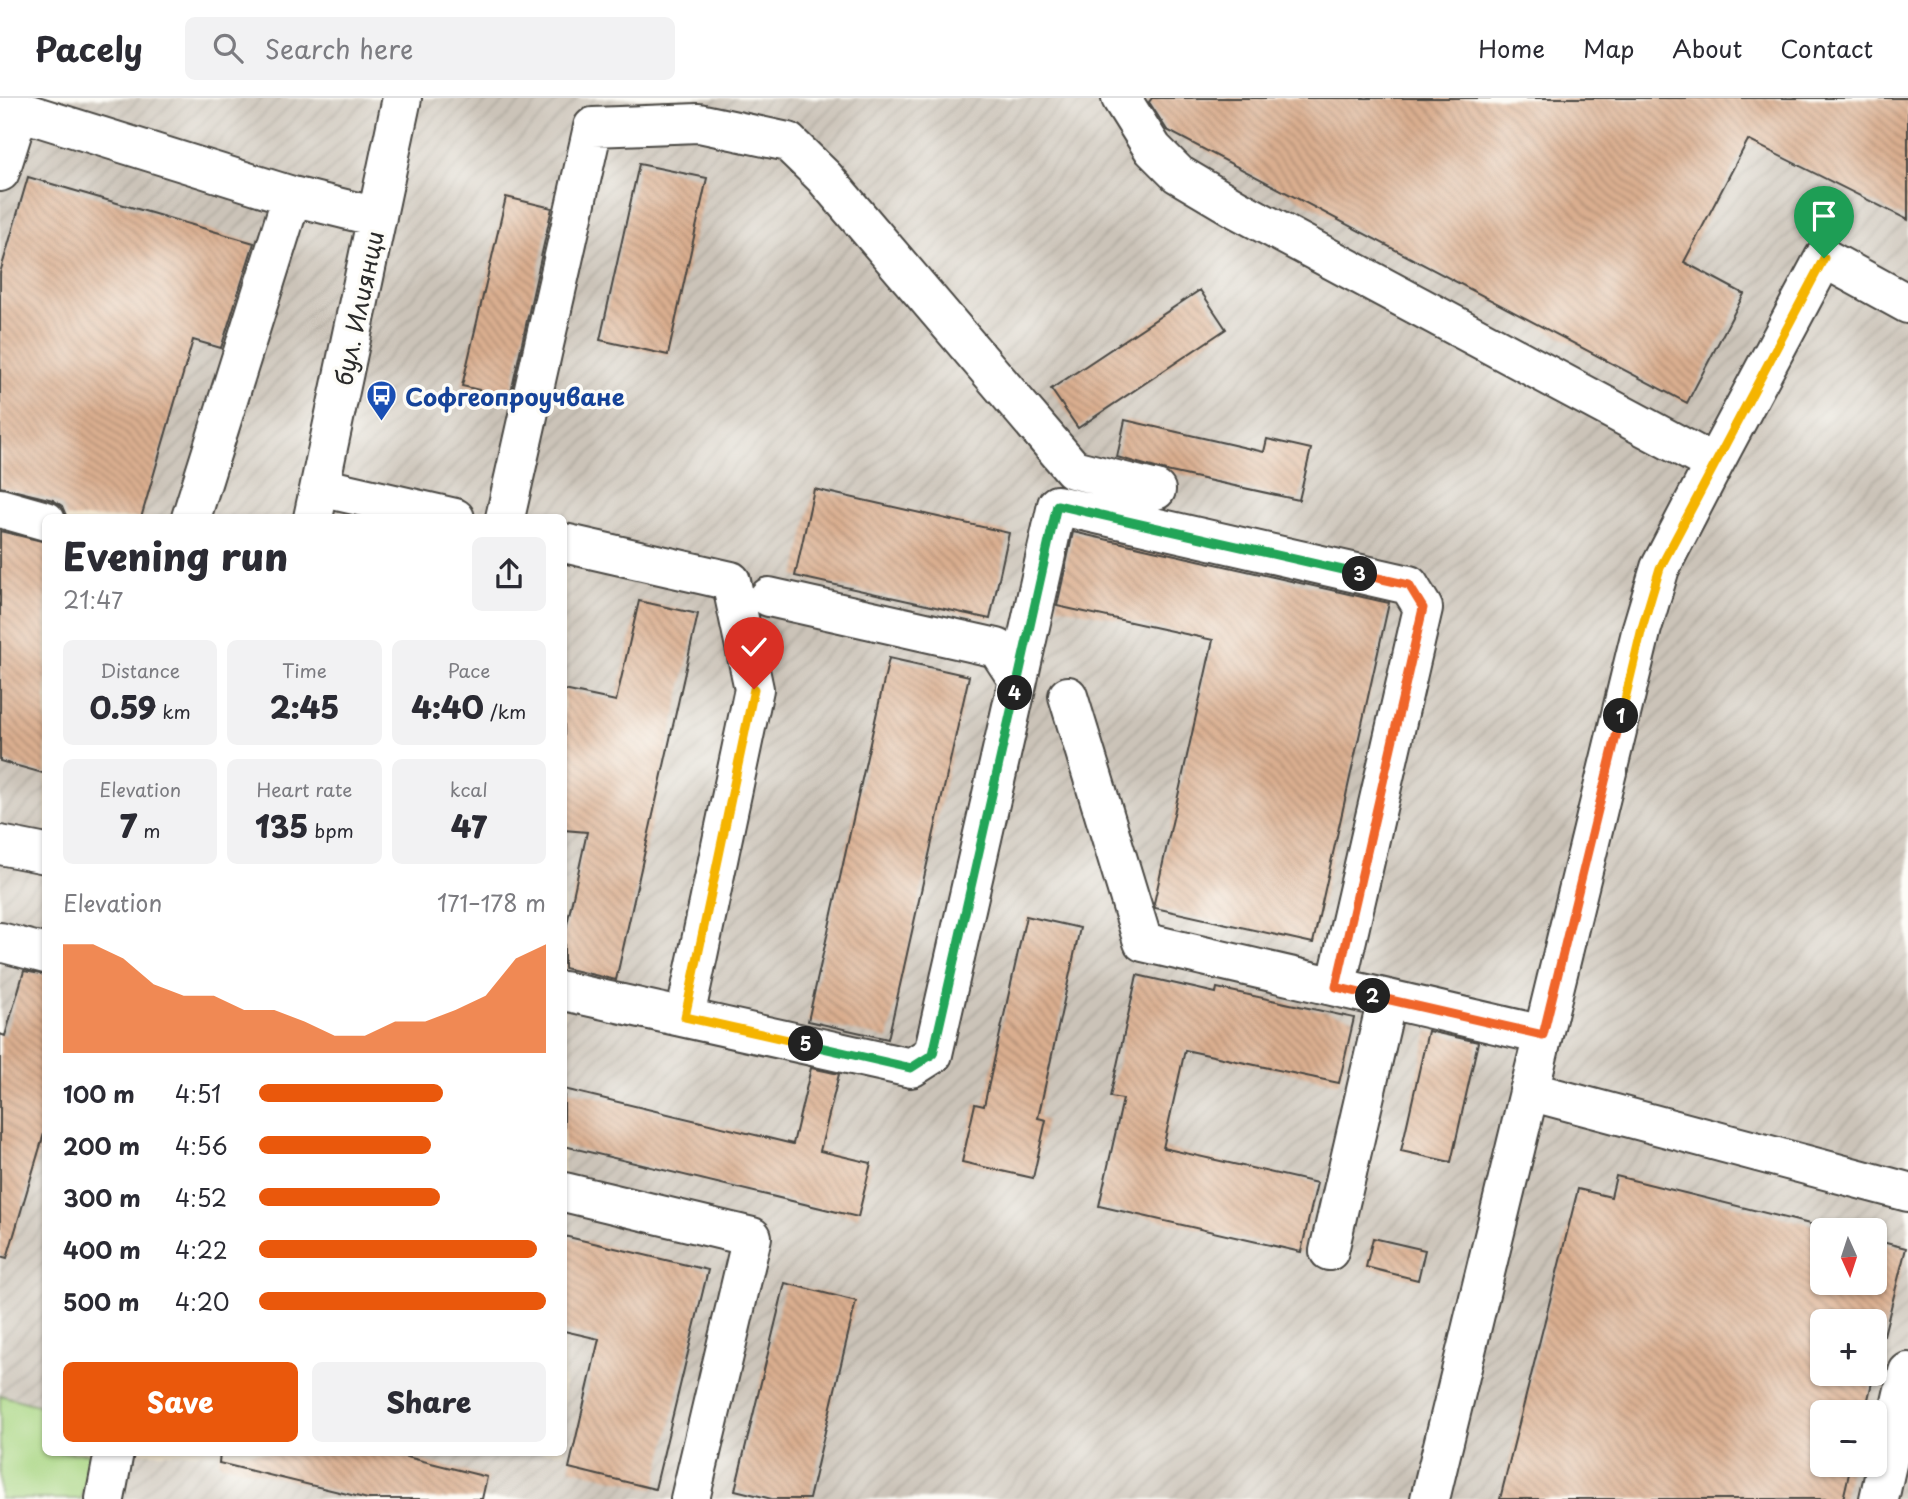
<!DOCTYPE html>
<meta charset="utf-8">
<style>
:root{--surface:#fff;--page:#f2f2f3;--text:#2b2b33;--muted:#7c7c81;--line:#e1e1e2;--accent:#ea580c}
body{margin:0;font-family:"Playpen Sans",sans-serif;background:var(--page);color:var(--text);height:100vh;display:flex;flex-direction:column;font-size:26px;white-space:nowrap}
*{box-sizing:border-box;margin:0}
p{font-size:23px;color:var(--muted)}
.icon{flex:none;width:38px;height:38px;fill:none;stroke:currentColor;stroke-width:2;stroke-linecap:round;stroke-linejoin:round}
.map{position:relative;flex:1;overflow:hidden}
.details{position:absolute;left:42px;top:416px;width:525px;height:942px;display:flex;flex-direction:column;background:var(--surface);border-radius:10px;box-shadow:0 2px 5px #0004}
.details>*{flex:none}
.needle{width:46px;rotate:177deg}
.buttons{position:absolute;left:1810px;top:1120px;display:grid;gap:14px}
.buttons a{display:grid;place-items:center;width:77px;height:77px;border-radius:10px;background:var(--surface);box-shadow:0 2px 5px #0004;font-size:35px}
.pin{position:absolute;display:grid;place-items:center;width:60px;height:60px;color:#fff;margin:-72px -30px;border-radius:50% 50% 50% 0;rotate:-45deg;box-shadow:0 0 7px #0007}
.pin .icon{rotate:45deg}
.km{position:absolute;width:35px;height:35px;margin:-18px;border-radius:50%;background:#222;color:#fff;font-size:19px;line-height:35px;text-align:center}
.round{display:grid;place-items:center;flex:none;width:74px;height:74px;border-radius:10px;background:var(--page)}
.head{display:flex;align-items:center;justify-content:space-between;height:119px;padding:0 21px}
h1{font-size:38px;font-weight:800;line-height:52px}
.figures{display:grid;grid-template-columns:repeat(3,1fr);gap:10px;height:119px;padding:7px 21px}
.figures div{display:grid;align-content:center;border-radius:10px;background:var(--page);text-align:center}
.figures b{font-size:30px;font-weight:800}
.figures small{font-size:19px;font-weight:400}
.figures p{font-size:19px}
.chart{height:196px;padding:14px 21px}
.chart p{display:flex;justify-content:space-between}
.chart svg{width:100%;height:126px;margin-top:7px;fill:var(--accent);opacity:.7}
.action{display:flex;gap:14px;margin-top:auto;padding:14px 21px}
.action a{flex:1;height:80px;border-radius:10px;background:var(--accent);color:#fff;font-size:28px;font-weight:800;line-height:80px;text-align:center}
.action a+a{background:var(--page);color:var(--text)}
ul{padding:0 21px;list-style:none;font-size:23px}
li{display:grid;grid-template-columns:112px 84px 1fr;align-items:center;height:52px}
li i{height:18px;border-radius:9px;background:var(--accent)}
header{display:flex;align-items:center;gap:42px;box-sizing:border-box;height:98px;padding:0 35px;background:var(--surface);border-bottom:2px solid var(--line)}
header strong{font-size:33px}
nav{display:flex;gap:38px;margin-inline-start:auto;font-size:24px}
.search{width:490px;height:63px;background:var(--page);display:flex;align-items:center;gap:18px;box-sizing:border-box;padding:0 24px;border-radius:10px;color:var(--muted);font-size:26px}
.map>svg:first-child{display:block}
.industrial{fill:url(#industrial-furrows);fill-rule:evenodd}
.grass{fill:#a9d683;stroke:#6a8057;stroke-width:2}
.building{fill:url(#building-back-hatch)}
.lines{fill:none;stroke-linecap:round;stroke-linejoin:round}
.minor-casing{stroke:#494743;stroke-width:42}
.minor{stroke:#fff;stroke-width:38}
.split-1-casing{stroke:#fff;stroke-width:14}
.split-2-casing{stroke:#fff;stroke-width:14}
.split-3-casing{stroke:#fff;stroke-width:14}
.split-4-casing{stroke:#fff;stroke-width:14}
.split-5-casing{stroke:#fff;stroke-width:14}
.split-6-casing{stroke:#fff;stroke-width:14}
.split-1{stroke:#f5b400;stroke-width:9}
.split-2{stroke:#f0652b;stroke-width:9}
.split-3{stroke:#f0652b;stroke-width:9}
.split-4{stroke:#22a559;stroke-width:9}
.split-5{stroke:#22a559;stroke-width:9}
.split-6{stroke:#f5b400;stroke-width:9}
.labels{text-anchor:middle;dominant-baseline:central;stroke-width:7;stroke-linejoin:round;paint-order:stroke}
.street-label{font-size:24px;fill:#2b2b2b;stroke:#fdfcf7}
.transit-label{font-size:24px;font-weight:bold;fill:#164399;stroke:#fdfcf7;text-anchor:start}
</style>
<header>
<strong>Pacely</strong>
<div class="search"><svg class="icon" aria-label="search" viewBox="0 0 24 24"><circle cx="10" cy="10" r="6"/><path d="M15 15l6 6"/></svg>Search here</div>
<nav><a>Home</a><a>Map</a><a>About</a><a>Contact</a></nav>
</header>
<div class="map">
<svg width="1908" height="1401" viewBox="0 0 1908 1401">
<defs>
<pattern id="industrial-furrows" width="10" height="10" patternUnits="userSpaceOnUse" patternTransform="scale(1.75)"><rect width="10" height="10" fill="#cbc3b8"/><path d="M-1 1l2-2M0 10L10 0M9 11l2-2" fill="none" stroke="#aea89e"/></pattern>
<pattern id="building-back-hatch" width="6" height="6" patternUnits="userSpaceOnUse" patternTransform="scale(1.75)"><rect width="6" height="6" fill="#daae8f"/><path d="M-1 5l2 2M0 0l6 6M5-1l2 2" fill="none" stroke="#b18e75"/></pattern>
</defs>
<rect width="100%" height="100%" fill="#fdfcf7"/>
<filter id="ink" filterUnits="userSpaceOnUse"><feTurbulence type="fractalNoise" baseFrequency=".0143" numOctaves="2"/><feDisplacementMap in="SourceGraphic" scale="14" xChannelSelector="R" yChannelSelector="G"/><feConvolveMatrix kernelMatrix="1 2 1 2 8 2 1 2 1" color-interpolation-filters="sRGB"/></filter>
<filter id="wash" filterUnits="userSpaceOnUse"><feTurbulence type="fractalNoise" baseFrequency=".00686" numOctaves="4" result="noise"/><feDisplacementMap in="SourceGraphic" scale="28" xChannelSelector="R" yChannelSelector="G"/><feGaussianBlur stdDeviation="1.57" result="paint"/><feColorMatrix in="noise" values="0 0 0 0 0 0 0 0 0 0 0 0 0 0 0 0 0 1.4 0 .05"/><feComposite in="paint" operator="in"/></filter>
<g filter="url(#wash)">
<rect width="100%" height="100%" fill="#f2e4c9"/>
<path class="industrial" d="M 0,0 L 1908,0 L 1908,1401 L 93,1401 L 98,1355 L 564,1354 L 564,420 L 46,420 L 45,1309 L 0,1297 ZM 1822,1132 L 1874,1132 L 1874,1185 L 1822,1185 ZM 1822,1223 L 1874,1223 L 1874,1276 L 1822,1276 ZM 1822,1314 L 1874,1314 L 1874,1367 L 1822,1367 Z"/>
<path class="grass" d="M 0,1297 L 45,1309 L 46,1354 L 94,1355 L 81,1401 L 0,1401 Z"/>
<g id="blocks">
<path class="building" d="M 1152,0 L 1908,0 L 1908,122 L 1748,42 L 1684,164 L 1744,196 L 1687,305 L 1167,32 L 1149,4 Z
M 639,66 L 707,80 L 668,257 L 600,242 Z
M 28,79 L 254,145 L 221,250 L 193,242 L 141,420 L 67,420 L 62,408 L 53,402 L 0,389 L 0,175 Z
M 506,99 L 552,110 L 510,299 L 462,288 Z
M 1200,192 L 1226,231 L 1078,330 L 1051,291 Z
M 1125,322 L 1264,354 L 1267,341 L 1311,351 L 1299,402 L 1166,373 L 1117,359 Z
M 814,391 L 1009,435 L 990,521 L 795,478 Z
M 0,433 L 46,444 L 46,676 L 0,663 Z
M 1073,434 L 1389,505 L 1313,845 L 1155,810 L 1154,805 L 1213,542 L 1057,508 Z
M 639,503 L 698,516 L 616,882 L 564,870 L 564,840 L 587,734 L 564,732 L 564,592 L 616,603 Z
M 889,560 L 969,578 L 888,941 L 808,923 Z
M 1026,818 L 1080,830 L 1038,1020 L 1046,1022 L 1033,1080 L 962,1064 L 975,1006 L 984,1008 Z
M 24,873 L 46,877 L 46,1029 L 7,1160 L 0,1158 L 0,936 L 5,938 Z
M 1137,877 L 1216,895 L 1217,890 L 1354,920 L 1339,985 L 1185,952 L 1163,1050 L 1317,1085 L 1301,1154 L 1099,1108 L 1123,1001 L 1110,999 Z
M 1428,933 L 1478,944 L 1451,1064 L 1401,1053 Z
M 811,970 L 839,976 L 820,1053 L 871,1065 L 858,1119 L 564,1048 L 564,991 L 793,1046 Z
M 1616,1078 L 1822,1129 L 1822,1185 L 1874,1185 L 1874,1142 L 1906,1150 L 1884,1237 L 1874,1236 L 1874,1223 L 1822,1223 L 1822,1276 L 1874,1276 L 1865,1314 L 1822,1314 L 1822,1367 L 1851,1367 L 1843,1401 L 1500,1401 L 1578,1091 L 1611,1099 Z
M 564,1138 L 708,1172 L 655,1391 L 569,1370 L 599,1241 L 564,1233 Z
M 1373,1140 L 1425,1152 L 1418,1182 L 1366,1169 Z
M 785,1185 L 856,1203 L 809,1401 L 772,1401 L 735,1392 Z
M 220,1354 L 387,1354 L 487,1379 L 482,1401 L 368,1401 L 219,1365 Z"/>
</g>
</g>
<g filter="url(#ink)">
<use href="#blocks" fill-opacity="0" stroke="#494743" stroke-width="2"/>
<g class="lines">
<defs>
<path id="minor" d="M 1121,0 L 1153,51 L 1178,76 L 1237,111 L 1714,366 L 1824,160 L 1908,206
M 0,7 L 292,98 L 377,119
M 0,74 L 19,13
M 320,389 L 455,420
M 0,410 L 46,423
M 191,420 L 292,98
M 313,420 L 402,0
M 505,420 L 593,29 L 699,25 L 788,44 L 824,79 L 1073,371 L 1156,392
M 564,445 L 731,483 L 754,591 L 685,919
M 1018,582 L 1057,407 L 1409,487 L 1423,510 L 1336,889
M 1068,598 L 1143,844 L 1543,937
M 0,747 L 46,756
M 0,844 L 46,856
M 564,893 L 911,970 L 933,956 L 1018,582 L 997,550 L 769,499
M 1529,993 L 1908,1094
M 564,1094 L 752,1139 L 690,1401
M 1329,1153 L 1387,901
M 105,1401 L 114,1354
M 1430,1401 L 1642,530 L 1660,470 L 1714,366
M 1879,1401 L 1908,1274"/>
</defs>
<use href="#minor" class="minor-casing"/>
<use href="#minor" class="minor"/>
</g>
</g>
<g class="lines" filter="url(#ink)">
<defs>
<path id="split-1" d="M 1621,618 L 1642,530 L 1660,470 L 1824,160"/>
<path id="split-2" d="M 1373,898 L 1543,937 L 1621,618"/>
<path id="split-3" d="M 1360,476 L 1409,487 L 1423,510 L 1336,889 L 1373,898"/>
<path id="split-4" d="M 1015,595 L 1057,407 L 1360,476"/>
<path id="split-5" d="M 806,946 L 911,970 L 933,956 L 1015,595"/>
<path id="split-6" d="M 754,591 L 685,919 L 806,946"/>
</defs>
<use href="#split-1" class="split-1-casing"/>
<use href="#split-2" class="split-2-casing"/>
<use href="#split-3" class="split-3-casing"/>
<use href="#split-4" class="split-4-casing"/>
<use href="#split-5" class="split-5-casing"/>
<use href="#split-6" class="split-6-casing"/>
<use href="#split-1" class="split-1"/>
<use href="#split-2" class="split-2"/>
<use href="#split-3" class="split-3"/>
<use href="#split-4" class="split-4"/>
<use href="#split-5" class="split-5"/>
<use href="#split-6" class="split-6"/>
</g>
<defs>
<symbol id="bus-pin" viewBox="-11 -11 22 30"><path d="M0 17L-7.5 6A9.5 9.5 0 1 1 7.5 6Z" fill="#1a4fb4" stroke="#fdfcf7"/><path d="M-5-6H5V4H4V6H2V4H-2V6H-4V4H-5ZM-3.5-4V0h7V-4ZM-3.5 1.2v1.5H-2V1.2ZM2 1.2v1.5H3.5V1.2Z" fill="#fff"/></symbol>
</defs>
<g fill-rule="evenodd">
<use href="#bus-pin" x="364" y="280" width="35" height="47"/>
</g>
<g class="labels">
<g class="street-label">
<text transform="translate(358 210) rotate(-78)">бул. Илиянци</text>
</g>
<g class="transit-label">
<text x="405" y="298">Софгеопроучване</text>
</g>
</g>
</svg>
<div class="buttons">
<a><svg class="needle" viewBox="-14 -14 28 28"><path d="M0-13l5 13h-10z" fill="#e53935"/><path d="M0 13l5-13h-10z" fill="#7c7c81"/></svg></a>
<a>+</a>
<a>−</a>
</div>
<div class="pin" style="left:1824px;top:160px;background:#1e9e55"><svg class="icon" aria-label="arrive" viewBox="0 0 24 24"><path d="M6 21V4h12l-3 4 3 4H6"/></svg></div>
<div class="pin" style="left:754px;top:591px;background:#d93025"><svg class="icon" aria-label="check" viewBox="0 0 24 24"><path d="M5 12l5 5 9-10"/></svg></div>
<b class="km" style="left:1621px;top:618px">1</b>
<b class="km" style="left:1373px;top:898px">2</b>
<b class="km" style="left:1360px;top:476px">3</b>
<b class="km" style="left:1015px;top:595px">4</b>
<b class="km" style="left:806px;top:946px">5</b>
<section class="details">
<div class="head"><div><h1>Evening run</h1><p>21:47</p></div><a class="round"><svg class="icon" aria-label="share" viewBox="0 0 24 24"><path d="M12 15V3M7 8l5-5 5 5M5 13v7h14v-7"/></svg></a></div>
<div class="figures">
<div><p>Distance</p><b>0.59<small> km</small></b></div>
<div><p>Time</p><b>2:45</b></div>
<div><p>Pace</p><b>4:40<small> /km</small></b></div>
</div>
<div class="figures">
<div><p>Elevation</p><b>7<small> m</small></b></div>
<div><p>Heart rate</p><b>135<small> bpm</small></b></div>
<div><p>kcal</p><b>47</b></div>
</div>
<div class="chart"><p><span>Elevation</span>171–178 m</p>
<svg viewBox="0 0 160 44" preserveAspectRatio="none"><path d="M0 44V6L10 6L20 11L30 20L40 24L50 24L60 29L70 29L80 33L90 38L100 38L110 33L120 33L130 29L140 24L150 11L160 6V44z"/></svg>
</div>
<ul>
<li><b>100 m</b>4:51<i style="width:64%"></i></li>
<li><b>200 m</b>4:56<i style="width:60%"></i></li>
<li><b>300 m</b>4:52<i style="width:63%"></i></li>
<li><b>400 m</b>4:22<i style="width:97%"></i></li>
<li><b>500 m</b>4:20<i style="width:100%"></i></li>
</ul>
<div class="action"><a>Save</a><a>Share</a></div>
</section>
</div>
